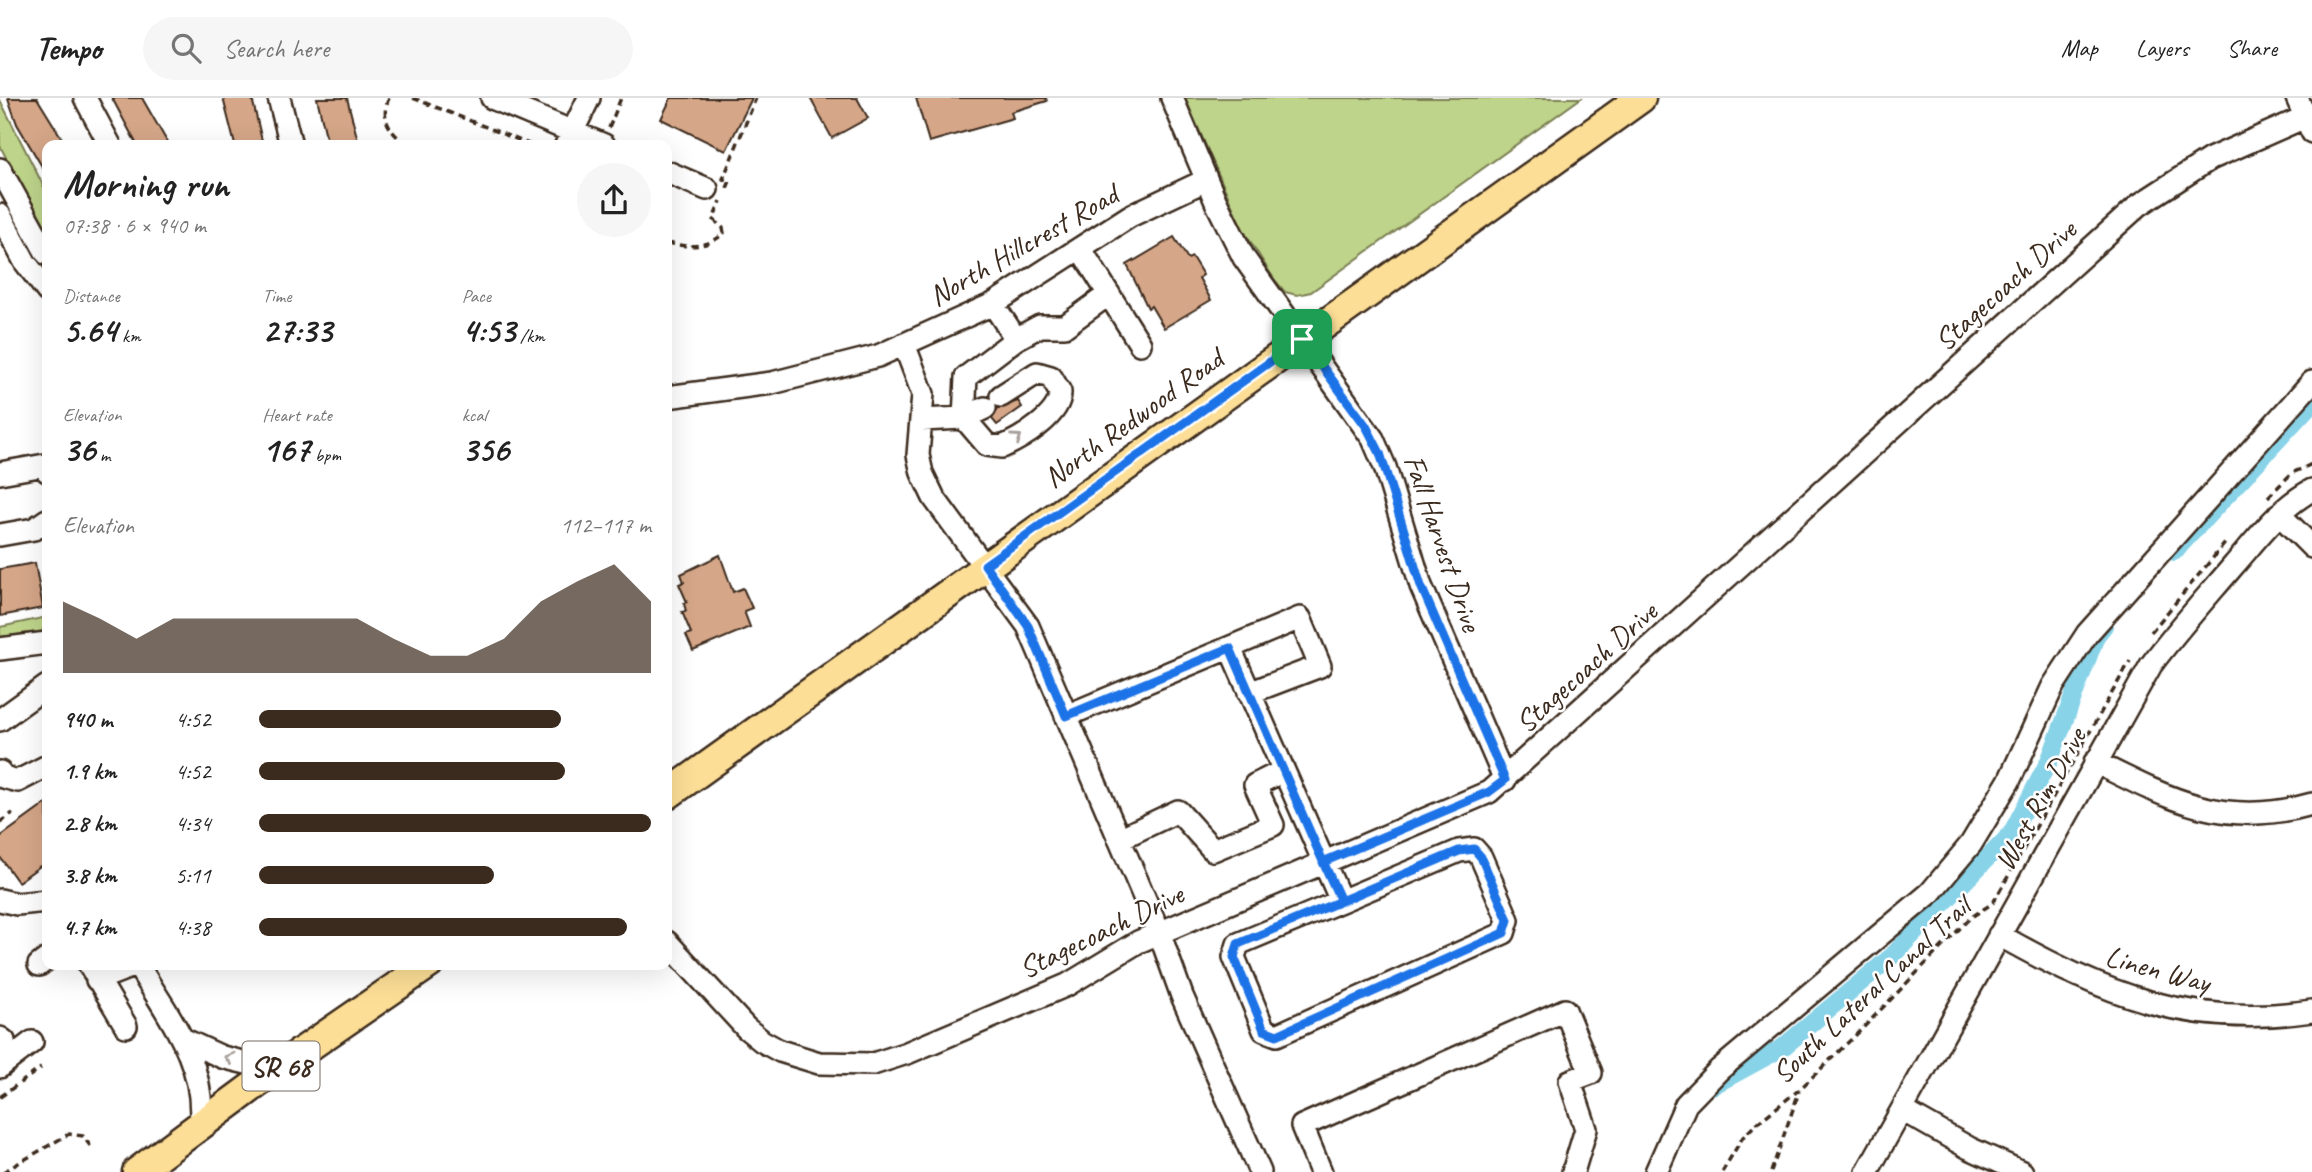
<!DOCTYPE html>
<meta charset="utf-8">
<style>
:root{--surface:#fff;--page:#f6f6f6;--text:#222;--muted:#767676;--line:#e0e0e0;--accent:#3b2a1e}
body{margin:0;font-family:Caveat,sans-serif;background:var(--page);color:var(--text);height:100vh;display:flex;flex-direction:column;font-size:26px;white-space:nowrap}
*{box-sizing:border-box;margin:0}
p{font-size:23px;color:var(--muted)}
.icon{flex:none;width:38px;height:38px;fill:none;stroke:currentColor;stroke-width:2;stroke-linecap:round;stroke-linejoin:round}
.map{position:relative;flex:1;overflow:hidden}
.drawer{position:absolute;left:42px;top:42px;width:630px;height:830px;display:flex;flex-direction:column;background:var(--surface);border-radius:14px;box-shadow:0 7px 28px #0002}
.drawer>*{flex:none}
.pin{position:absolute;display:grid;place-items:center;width:60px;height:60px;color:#fff;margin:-30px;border-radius:14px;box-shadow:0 4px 10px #0006}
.round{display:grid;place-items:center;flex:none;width:74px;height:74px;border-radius:37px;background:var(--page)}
.overview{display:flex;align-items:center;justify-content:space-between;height:119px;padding:0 21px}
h1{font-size:38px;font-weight:800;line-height:52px}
.metrics{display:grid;grid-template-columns:repeat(3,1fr);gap:10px;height:119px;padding:7px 21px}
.metrics div{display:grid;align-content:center}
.metrics b{font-size:35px;font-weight:800}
.metrics small{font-size:19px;font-weight:400}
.metrics p{font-size:19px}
.chart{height:196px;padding:14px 21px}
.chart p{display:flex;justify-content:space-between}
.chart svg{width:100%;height:126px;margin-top:7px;fill:var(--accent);opacity:.7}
ul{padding:0 21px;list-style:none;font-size:23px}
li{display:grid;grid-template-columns:112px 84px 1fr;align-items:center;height:52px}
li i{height:18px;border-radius:9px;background:var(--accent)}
header{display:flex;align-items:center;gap:42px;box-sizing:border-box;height:98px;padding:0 35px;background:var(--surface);border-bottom:2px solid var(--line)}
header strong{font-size:33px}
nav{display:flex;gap:38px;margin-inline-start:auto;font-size:24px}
.search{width:490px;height:63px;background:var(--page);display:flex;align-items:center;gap:18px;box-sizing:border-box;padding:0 24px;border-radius:38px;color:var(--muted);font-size:26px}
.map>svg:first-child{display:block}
.green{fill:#bed48a;stroke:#7c7f54;stroke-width:2}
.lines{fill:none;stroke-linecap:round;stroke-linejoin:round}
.canal{stroke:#88d3e8;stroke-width:18}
.building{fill:#d5a688;stroke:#3b2a1e;stroke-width:2}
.minor-casing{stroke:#3b2a1e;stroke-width:26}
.major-casing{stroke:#3b2a1e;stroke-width:33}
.path{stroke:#3b2a1e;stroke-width:3.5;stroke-dasharray:7 5;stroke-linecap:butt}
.minor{stroke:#fff;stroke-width:21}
.major{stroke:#fcde96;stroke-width:28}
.oneway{stroke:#a79f9a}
.route-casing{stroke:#fff;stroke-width:14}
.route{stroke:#1a73e8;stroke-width:9}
.labels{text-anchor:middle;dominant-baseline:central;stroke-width:5;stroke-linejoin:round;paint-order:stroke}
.shield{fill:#fff;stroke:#766a62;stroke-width:2}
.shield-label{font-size:28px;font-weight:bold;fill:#3b2a1e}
.street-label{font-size:30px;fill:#3b2a1e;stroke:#fff}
</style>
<header>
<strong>Tempo</strong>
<div class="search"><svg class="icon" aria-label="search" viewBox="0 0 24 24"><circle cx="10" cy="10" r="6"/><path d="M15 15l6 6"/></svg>Search here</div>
<nav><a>Map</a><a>Layers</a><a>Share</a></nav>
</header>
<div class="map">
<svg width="2312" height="1074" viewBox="0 0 2312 1074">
<rect width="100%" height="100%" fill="#fff"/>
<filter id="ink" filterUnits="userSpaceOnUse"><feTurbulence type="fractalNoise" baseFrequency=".0143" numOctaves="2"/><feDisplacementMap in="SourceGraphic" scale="14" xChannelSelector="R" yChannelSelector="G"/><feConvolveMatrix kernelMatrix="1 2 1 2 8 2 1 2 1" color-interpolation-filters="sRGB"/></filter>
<g filter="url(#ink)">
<path class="green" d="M 1185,0 L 1581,0 L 1311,194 L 1297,197 L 1285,194 L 1274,181 L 1242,130 Z
M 0,2 L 47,95 L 47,138 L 0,48 Z
M 47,519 L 47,533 L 0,539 L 0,529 Z"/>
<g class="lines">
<path class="canal" d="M 2174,454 L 2312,305
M 1712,988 L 1782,950 L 1891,859 L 2011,736 L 2050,661 L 2096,538 L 2104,528"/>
</g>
<path class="building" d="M 8,0 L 37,0 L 66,47 L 47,47 L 47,77 L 17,26 Z
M 112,0 L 142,0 L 169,47 L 137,47 Z
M 223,0 L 252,0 L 263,47 L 235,47 Z
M 317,0 L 347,0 L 359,47 L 328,47 Z
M 671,0 L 752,0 L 726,53 L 661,21 Z
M 810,0 L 857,0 L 868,20 L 832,40 Z
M 916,0 L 1046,0 L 1047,3 L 1011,14 L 1013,20 L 929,44 Z
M 1174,139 L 1188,161 L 1192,159 L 1203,177 L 1199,180 L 1211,202 L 1164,230 L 1151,208 L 1148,210 L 1127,167 Z
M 1018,303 L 1022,309 L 997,327 L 992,321 L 998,310 Z
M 720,457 L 733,494 L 743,490 L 752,510 L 744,513 L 750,529 L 693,553 L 686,537 L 691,535 L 682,514 L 686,513 L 684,506 L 687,504 L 679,486 L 684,484 L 681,476 Z
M 35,465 L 43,510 L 0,518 L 0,471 Z
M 47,705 L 47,763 L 18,784 L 0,759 L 0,739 Z"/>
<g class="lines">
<defs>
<path id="minor" d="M 85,0 L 110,47
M 279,0 L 291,47
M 492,0 L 604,47
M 1172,0 L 1216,104 L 1244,160 L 1373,341 L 1385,369 L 1421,488 L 1505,682
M 2297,0 L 2312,34
M 566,47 L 589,0
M 0,71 L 47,156
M 667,74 L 707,91
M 0,117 L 25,164 L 47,193
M 1080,150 L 1140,246
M 993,206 L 1016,241 L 1040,228 L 1065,228 L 1109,196
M 904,246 L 923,296 L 918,357 L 922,375 L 934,400 L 1028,528 L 1159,834 L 1182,898 L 1260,1074
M 667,299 L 772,285 L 878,258 L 993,206 L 1130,118 L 1202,84
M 985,310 L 964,320 L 987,347 L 1002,349 C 1021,341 1061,317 1060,294 L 1051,279 L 1037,275 L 1001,298
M 921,322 L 964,320 L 966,279 L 1016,241
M 0,375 L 45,367 L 47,373
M 2279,416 L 2312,449
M 0,437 L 34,431 L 47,422
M 1230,550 L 1341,803 L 1459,753 L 1474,751 L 1481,759 L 1508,822 L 1504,835 L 1277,937 L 1264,932 L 1234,859 L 1238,846 L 1341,803
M 0,551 L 47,545
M 1066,618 L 1300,520 L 1320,568 L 1249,595
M 0,622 L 47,588
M 2095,664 C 2170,702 2226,731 2312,706
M 0,674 L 3,679 L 18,683 L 47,668
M 1119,741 L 1178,713 L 1213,752 L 1273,727 L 1255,687 L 1283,673
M 0,802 L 17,806 L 47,803
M 1999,837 C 2104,896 2189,931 2312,913
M 667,844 L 746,930 L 762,943 L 780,953 L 819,965 L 873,966 L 907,955 L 1067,887 L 1138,844 L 1489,694 L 2139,107 L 2210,61 L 2312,16
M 89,866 L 126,928
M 137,866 C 168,918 207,964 200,1028
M 39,867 L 47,861
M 97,882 L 138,866
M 0,940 L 4,943 L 6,964 L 0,969
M 185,942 L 222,959 L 275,972
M 6,964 L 32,944
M 1902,1012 L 1969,1050 L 2022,1074
M 1321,1074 L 1302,1028 L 1565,912 L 1591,975 L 1570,983 L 1586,1031 L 1573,1074
M 1656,1074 L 1686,1006 L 1719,972 L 1930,795 L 1971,746 L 2009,683 L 2053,588 L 2087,536 L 2312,284
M 1867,1074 L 2151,567 C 2177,532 2206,500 2234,467 C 2258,440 2280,409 2312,392"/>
<path id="major" d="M 667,697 L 1641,0
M 137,1074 L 275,972 L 429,866"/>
</defs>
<use href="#minor" class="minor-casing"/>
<use href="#major" class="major-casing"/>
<path class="path" d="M 389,0 C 379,21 391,35 407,47
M 413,0 L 531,47
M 609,30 L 621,0
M 727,90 L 730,83 L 723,81 L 756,0
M 667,145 C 688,149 707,151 724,135 L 723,130 L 713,121 L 721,103
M 2268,399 L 2292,375 L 2312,366
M 2151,534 L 2227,443
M 0,724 L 13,715
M 0,999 L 41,970
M 3,1074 L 69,1036 L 83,1038 L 91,1049
M 1722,1074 L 1743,1039 L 1756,1026 L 1800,991 L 1862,931 L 1970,820 L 1993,805 L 2130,563
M 1771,1074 L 1799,994"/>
<use href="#minor" class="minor"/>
<use href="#major" class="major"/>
</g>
<defs><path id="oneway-chevron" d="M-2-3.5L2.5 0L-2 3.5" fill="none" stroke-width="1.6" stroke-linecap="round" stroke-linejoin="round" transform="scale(1.75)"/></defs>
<g class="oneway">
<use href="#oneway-chevron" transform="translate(1017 340) rotate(-35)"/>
<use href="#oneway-chevron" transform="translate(229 960) rotate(-165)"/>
</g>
</g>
<g class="lines" filter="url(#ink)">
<defs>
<path id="route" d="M 1302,241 L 985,467 L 1028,528 L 1066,618 L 1230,550 L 1317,750 L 1341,803 L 1459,753 L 1474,751 L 1481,759 L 1508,822 L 1504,835 L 1277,937 L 1264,932 L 1234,859 L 1238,846 L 1341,803 L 1323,764 L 1489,694 L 1505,682 L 1421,488 L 1380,355 L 1366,328 L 1302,241"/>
</defs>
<use href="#route" class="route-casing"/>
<use href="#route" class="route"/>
</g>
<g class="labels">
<rect class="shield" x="242.5" y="943.5" width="77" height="49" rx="5"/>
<g class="shield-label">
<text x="281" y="968">SR 68</text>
</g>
<g class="street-label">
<text transform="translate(1023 147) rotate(-30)">North Hillcrest Road</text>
<text transform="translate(2005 187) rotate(-42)">Stagecoach Drive</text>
<text transform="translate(1133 320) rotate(-36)">North Redwood Road</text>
<text transform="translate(1443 445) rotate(71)">Fall Harvest Drive</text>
<text transform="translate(1586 569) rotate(-42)">Stagecoach Drive</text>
<text transform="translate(2040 701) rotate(-61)">West Rim Drive</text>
<text transform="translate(1101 833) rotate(-26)">Stagecoach Drive</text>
<text transform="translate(2158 871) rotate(15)">Linen Way</text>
<text transform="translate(1871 892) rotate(-43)">South Lateral Canal Trail</text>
</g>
</g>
</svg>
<div class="pin" style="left:1302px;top:241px;background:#1e9e55"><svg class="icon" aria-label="arrive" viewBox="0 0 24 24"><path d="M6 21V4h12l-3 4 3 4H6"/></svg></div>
<section class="drawer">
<div class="overview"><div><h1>Morning run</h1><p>07:38 · 6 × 940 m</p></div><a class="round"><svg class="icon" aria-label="share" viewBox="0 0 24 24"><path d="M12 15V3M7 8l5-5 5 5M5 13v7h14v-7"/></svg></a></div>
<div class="metrics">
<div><p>Distance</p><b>5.64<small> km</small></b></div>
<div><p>Time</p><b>27:33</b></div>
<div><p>Pace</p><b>4:53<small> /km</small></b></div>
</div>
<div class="metrics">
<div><p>Elevation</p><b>36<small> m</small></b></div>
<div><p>Heart rate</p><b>167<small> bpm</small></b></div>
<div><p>kcal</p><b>356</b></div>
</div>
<div class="chart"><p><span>Elevation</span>112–117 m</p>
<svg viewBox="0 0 160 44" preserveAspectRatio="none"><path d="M0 44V19L10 25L20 32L30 25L40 25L50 25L60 25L70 25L80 25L90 32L100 38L110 38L120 32L130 19L140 12L150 6L160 19V44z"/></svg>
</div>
<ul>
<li><b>940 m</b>4:52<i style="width:77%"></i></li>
<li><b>1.9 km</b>4:52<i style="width:78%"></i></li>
<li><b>2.8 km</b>4:34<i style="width:100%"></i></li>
<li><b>3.8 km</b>5:11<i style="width:60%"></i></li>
<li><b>4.7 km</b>4:38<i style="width:94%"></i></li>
</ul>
</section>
</div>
